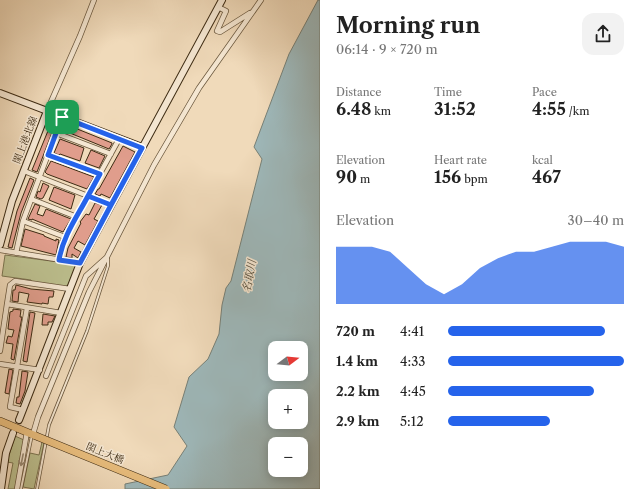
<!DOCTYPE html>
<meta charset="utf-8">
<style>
:root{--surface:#fff;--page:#f2f2f2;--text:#222;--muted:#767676;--accent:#2563eb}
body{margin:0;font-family:"Libre Caslon Text","Noto Serif JP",serif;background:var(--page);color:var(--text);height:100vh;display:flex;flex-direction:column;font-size:15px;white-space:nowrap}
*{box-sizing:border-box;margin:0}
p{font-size:13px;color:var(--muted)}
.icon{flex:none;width:22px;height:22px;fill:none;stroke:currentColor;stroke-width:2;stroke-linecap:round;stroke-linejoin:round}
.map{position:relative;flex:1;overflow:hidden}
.side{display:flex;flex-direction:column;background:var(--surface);width:320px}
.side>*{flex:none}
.needle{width:26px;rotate:74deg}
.controls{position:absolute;left:268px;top:341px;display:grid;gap:8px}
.controls a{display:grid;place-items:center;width:40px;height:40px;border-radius:8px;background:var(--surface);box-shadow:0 2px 10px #0003;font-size:20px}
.pin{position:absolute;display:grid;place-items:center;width:34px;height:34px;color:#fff;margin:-17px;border-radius:8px;box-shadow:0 2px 6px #0006}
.round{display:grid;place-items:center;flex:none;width:42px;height:42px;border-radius:12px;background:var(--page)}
.headline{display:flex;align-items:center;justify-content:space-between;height:68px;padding:0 16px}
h1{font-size:22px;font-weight:700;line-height:30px}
.metrics{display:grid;grid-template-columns:repeat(3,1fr);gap:6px;height:68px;padding:4px 16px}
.metrics div{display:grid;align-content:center}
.metrics b{font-size:17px;font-weight:700}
.metrics small{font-size:11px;font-weight:400}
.metrics p{font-size:11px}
.chart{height:112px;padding:8px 16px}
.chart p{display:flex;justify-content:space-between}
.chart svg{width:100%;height:72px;margin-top:4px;fill:var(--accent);opacity:.7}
ul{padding:0 16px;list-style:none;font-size:13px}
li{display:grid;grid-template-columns:64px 48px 1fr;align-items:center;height:30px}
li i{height:10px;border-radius:5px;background:var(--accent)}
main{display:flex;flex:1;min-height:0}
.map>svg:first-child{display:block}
.green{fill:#bcbf8e;stroke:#7c7550}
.water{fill:#9eb8ba;stroke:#778077;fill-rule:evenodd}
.building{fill:#e09d8c;stroke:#3d2b13}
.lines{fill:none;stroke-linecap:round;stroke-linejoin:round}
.lane-casing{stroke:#6a573d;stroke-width:3.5}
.street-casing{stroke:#6a573d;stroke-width:6}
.secondary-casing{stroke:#3d2b13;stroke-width:8}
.primary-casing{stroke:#3d2b13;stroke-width:8}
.lane{stroke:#f5e7d2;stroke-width:2}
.street{stroke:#f5e7d2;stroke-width:4.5}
.secondary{stroke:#f5e7d2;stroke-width:6}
.primary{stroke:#e8bd7d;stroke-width:7}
.primary-bridge-casing{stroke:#3d2b13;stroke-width:8;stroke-linecap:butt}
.primary-bridge{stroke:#e8bd7d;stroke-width:7}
.oneway{stroke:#998972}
.route-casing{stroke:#fff;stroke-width:8}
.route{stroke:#2563eb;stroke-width:5}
.labels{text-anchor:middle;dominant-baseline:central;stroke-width:3;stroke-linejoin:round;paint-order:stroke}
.street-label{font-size:10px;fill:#3d2b13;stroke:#f5e7d2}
.water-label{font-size:11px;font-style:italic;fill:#554e3d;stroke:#f5e7d2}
</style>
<main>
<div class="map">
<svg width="320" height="489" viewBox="0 0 320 489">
<rect width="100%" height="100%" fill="#f0daba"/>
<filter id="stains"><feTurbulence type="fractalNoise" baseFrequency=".005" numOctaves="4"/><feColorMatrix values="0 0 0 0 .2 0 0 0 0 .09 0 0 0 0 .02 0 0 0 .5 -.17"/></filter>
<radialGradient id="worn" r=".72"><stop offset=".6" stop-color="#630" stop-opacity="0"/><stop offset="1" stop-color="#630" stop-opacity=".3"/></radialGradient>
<path class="green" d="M 5,255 L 74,264 L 76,267 L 68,285 L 65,287 L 32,282 L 31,280 L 2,276 Z
M 15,436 L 24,440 L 15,489 L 8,489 L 13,463 L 7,462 Z
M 42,442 L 44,443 L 34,489 L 23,487 L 30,453 L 39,455 Z"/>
<path class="water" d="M 318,0 L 320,0 L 320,489 L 125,489 L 125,484 L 168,475 L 187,446 L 174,427 L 189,377 L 208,359 L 219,334 L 222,305 L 226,288 L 231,281 L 262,159 L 254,147 L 289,54 ZM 275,348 L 301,348 L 301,374 L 275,374 ZM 275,396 L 301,396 L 301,422 L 275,422 ZM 275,444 L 301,444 L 301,470 L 275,470 Z"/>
<path class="building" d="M 52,121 L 56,122 L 37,172 L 32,170 Z
M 65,124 L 112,143 L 112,144 L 109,149 L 65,131 L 63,130 Z
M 60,139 L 84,148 L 80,161 L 60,154 L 59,155 L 54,153 Z
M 123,146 L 135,152 L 110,198 L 101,194 L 100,196 L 95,194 L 98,189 L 99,189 Z
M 91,150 L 105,156 L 99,168 L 85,163 Z
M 51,161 L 94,177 L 87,189 L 47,174 L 45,172 Z
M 30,178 L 34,180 L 21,213 L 12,248 L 8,247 L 17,211 Z
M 43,183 L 49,186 L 43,198 L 41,199 L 36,197 L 38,191 L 40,192 Z
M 54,187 L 75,195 L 71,209 L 49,200 Z
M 95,203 L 102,205 L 94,219 L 98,221 L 85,245 L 78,241 L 74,248 L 81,252 L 78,258 L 72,254 L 72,258 L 66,257 L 68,248 L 81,223 L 80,222 L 86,214 L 89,215 Z
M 35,204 L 40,206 L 37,214 L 43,216 L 46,209 L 71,219 L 63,232 L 32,219 L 32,220 L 28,219 Z
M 25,229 L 44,235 L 44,236 L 56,241 L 56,239 L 59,240 L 56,255 L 21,246 Z
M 16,285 L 31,289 L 54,291 L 53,297 L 49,297 L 48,304 L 42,303 L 42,304 L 27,302 L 29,294 L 19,292 L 18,302 L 12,301 L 13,290 L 15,290 Z
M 13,309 L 21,310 L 20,317 L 22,317 L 14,360 L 11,359 L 13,344 L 6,343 L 8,336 L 12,337 L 14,330 L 8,329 L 10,312 L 13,311 Z
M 30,312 L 35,313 L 27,362 L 23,361 Z
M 43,314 L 55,316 L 52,322 L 48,322 L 48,325 L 42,325 Z
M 9,369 L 13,370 L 9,394 L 5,393 Z
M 22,371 L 28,372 L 25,391 L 20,404 L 16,403 L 17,397 L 19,397 Z"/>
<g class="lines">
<defs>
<path id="lane" d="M 21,489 L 32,435
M 37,489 L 49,425 L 87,331 L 108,266 L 108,258"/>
<path id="street" d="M 218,7 L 226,11 L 217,31 L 220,32 L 250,13
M 47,111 L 80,36 L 94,0
M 56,133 L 111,154
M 48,155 L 99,174
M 24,171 L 111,205
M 31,199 L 77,217
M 23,221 L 65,237
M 0,250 L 80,263
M 16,253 L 23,221 L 62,117
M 59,260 L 61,246 L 65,237 L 119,139
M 61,313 L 7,304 L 10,285 L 15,281 L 70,289
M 0,351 L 7,304
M 0,364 L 40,370
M 46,376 L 86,276 L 106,258
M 23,410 L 10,407 L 27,308
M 33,434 L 38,417 L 89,292 L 154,165 L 199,88 L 261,0
M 17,489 L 27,432"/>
<path id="secondary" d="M 0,93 L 142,147
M 0,245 L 12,201 L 47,111
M 19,420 L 80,263 L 222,0
M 1,489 L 6,453 L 13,433"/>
<path id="primary" d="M 0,421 L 36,436"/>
</defs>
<use href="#lane" class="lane-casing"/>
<use href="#street" class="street-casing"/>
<use href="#secondary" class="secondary-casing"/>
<use href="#primary" class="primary-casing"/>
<use href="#lane" class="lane"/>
<use href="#street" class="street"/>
<use href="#secondary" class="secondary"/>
<use href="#primary" class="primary"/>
<defs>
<path id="primary-bridge" d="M 36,436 L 166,489"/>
</defs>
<use href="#primary-bridge" class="primary-bridge-casing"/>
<use href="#primary-bridge" class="primary-bridge"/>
</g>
<defs><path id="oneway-shaft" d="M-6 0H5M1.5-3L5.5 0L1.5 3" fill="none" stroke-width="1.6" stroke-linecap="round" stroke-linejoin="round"/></defs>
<use class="oneway" href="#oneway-shaft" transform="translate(22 460) rotate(101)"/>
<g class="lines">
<defs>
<path id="route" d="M 62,117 L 48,155 L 100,174 L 88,196 L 111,205 L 80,263 L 59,260 C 63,236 77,217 88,196 L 111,205 L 142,148 L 62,117"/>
</defs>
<use href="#route" class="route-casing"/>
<use href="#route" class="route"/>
</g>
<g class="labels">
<g class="street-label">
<text transform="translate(25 140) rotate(-69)">閖上港北線</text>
<text transform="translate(105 453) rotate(22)">閖上大橋</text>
</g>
<g class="water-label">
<text transform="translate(249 276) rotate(-80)">名取川</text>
</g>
</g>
<rect width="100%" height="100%" filter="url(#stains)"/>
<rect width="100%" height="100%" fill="url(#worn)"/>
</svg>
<div class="controls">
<a><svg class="needle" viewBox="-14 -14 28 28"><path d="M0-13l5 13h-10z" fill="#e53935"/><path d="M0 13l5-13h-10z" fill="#767676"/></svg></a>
<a>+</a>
<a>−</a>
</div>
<div class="pin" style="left:62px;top:117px;background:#1e9e55"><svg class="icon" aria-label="arrive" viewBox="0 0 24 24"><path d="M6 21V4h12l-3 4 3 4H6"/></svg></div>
</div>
<section class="side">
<div class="headline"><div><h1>Morning run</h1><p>06:14 · 9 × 720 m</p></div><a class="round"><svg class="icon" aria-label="share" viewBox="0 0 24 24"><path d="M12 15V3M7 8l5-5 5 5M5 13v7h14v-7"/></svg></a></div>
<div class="metrics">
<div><p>Distance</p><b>6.48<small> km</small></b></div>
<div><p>Time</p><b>31:52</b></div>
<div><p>Pace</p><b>4:55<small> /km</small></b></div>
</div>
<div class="metrics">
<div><p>Elevation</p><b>90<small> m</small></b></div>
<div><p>Heart rate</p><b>156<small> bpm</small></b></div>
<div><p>kcal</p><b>467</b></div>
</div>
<div class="chart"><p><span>Elevation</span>30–40 m</p>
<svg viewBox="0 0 160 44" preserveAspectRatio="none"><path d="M0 44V9L10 9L20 9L30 12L40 22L50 32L60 38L70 32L80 22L90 16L100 12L110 12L120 9L130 6L140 6L150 6L160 9V44z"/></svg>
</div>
<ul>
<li><b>720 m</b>4:41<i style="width:89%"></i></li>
<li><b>1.4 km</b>4:33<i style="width:100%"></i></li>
<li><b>2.2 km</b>4:45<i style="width:83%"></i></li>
<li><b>2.9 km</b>5:12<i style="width:58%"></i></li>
</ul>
</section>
</main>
